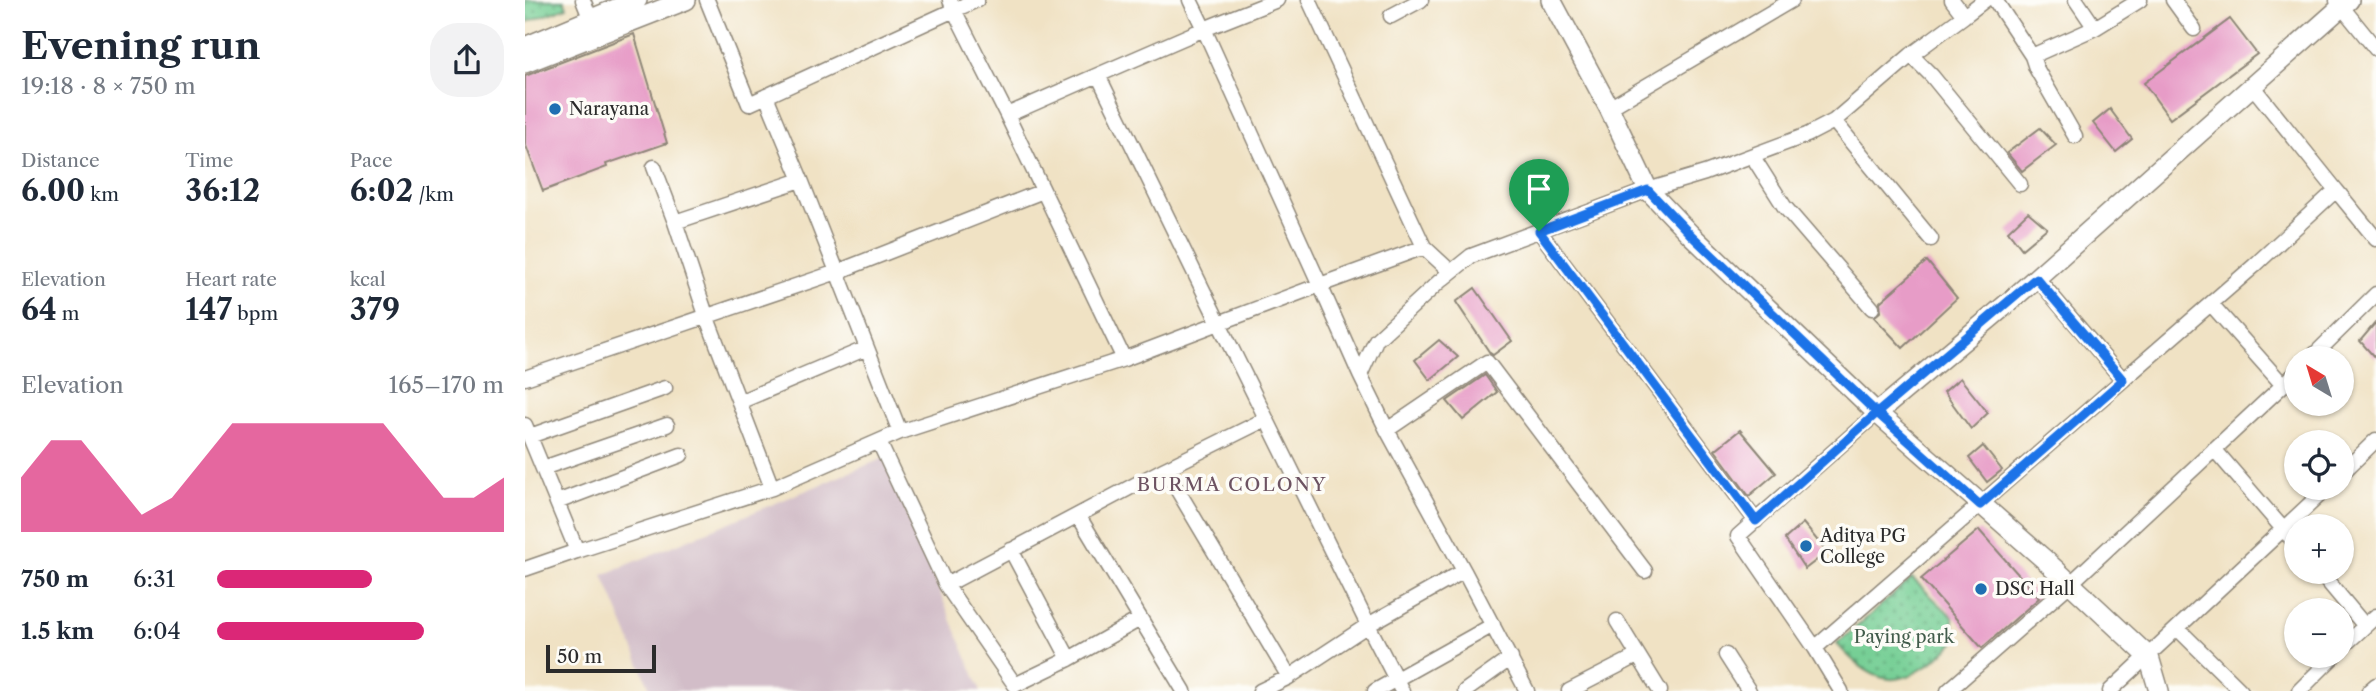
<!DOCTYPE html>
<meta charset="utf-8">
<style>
:root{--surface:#fff;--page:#f2f2f3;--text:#1f2937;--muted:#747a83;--accent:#db2777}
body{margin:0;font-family:"Libre Caslon Text",serif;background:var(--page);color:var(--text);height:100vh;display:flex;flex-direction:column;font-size:26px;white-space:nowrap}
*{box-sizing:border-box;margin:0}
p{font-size:23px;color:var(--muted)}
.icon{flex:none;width:38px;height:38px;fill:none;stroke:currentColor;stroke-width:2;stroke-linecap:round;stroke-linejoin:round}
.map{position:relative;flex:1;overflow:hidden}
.sheet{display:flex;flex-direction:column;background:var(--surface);width:525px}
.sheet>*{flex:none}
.needle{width:46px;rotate:322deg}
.controls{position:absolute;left:1759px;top:346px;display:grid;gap:14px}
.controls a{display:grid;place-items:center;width:70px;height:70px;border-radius:50%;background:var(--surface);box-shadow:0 2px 5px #0004;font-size:35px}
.scale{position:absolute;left:21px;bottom:18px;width:110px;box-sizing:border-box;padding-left:7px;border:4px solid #2b2b2b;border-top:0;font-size:19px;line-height:24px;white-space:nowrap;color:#2b2b2b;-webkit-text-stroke:5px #fdfcf7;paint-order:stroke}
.pin{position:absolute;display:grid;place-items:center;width:60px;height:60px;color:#fff;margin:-72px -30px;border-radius:50% 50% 50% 0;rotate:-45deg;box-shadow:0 0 7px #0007}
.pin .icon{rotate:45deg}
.round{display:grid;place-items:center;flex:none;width:74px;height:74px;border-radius:28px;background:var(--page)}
.headline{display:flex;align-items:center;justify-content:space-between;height:119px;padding:0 21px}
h1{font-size:38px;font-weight:800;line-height:52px}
.figures{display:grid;grid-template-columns:repeat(3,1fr);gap:10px;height:119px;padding:7px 21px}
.figures div{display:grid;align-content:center}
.figures b{font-size:30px;font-weight:800}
.figures small{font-size:19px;font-weight:400}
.figures p{font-size:19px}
.chart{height:196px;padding:14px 21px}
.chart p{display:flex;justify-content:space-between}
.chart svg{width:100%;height:126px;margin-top:7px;fill:var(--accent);opacity:.7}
ul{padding:0 21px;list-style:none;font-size:23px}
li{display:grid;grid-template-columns:112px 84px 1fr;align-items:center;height:52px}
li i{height:18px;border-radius:9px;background:var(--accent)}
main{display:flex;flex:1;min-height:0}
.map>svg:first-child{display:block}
.industrial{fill:#d2bdc8}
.grass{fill:url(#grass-dots);stroke:#507d60;stroke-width:2}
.building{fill:#e79cc7}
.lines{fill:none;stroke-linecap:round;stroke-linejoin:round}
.minor-casing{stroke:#8e8678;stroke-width:17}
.tertiary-casing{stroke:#8e8678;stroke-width:22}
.minor{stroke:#fff;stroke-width:14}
.tertiary{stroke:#fff;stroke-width:19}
.route-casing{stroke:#fff;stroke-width:14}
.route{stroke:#1a73e8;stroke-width:9}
.poi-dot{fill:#1f6fb2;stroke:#fdfcf7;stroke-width:2.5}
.labels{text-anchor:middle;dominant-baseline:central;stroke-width:7;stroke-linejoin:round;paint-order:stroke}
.poi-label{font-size:18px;fill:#2b2b2b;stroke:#fdfcf7;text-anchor:start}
.park-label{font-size:18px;fill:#425c4b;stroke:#fdfcf7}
.neighbourhood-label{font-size:19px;letter-spacing:2px;fill:#6d5362;stroke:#fdfcf7}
</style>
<main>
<section class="sheet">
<div class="headline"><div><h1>Evening run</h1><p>19:18 · 8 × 750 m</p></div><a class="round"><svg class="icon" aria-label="share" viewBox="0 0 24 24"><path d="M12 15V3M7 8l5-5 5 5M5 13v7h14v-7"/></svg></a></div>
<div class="figures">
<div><p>Distance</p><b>6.00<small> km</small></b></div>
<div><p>Time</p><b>36:12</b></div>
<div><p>Pace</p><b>6:02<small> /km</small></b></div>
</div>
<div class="figures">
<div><p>Elevation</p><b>64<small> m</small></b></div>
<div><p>Heart rate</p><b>147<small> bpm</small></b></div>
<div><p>kcal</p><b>379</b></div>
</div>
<div class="chart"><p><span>Elevation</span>165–170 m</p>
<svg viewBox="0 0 160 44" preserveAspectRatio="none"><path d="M0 44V25L10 12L20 12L30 25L40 38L50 32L60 19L70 6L80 6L90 6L100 6L110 6L120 6L130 19L140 32L150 32L160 25V44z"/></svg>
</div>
<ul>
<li><b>750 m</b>6:31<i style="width:54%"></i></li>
<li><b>1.5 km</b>6:04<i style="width:72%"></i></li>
</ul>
</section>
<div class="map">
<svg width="1851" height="691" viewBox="0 0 1851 691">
<defs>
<pattern id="grass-dots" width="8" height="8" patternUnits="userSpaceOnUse" patternTransform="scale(1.75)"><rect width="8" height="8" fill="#76cf95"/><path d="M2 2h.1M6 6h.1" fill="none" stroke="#61a87a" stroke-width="1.8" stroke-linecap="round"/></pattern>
</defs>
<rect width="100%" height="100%" fill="#fdfcf7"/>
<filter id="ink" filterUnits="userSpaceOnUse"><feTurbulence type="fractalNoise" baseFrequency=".0143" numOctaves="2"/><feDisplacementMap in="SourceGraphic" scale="14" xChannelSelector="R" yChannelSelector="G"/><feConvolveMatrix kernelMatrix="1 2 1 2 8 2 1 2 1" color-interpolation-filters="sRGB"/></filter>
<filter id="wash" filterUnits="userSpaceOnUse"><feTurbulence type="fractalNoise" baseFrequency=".00686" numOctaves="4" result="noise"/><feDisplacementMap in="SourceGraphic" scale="28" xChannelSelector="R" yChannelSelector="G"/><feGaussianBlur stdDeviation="1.57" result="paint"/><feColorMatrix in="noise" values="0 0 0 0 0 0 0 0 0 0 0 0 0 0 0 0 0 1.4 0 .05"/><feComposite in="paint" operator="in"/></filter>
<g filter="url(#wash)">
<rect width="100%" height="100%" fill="#f0e2c4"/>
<path class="industrial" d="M 359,458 L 456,691 L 126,691 L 78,575 Z"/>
<path class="grass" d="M 0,0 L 39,0 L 42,7 L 0,23 Z
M 1387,578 L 1428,617 L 1429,643 C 1378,691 1355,691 1312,644 Z"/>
<g id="blocks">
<path class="building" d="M 1705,19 L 1732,54 L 1645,119 L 1619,83 Z
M 109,34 L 142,143 L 81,164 L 82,167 L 18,191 L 0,143 L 0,76 Z
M 1585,109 L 1607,139 L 1591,152 L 1568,123 Z
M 1515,128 L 1531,145 L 1497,171 L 1482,153 Z
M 1503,212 L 1522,228 L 1497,249 L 1483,231 Z
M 1402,261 L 1432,298 L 1378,348 L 1349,317 L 1356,311 L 1355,302 Z
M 950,288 L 987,341 L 968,355 L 965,353 L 931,302 Z
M 1851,322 L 1851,359 L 1835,341 Z
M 914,340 L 933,357 L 905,380 L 890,360 Z
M 960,375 L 972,392 L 938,420 L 922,401 Z
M 1435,378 L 1463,413 L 1446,429 L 1419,392 Z
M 1215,430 L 1251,473 L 1224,496 L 1190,450 Z
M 1458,446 L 1477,470 L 1462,482 L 1444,458 Z
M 1278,523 L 1302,552 L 1280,569 L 1260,539 Z
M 1454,530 L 1514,598 L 1457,648 L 1396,579 Z"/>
</g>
</g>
<g filter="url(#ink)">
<use href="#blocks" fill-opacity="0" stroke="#8e8678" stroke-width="2"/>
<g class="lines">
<defs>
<path id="minor" d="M 58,0 L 66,20
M 425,0 L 429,10 L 452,0
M 665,0 L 679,29 L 752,0
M 784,0 L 899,247 L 795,285 L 835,375 L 851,340 L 915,281 L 946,256 L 1123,190 L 1180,173 L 1282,135 L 1309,121 L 1386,55 L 1439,16 L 1427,0
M 1470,0 L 1507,56 L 1511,68 L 1550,136
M 1648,0 L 1669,29
M 1812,1 L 1851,49
M 866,16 L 896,0
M 1439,16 L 1460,0
M 1570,28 L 1615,0
M 1386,55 L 1407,76 L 1495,184
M 1507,56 L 1570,28 L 1551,0
M 573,75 L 679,29 L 795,285 L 694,323 L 843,625 L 939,571 L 862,430 L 835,375
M 241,96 L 276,180 L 375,432
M 1084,108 L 1267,0
M 482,115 L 573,75 L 694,323 L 599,359
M 1309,121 L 1406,239
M 1228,157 L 1259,206 L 1347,308
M 129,167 L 150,222 L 182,318 L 247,488
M 1811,190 L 1851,239
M 150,222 L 276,180
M 1014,231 L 1231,521
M 899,247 L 926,272
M 1512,278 L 1598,380
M 1686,304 L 1758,385
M 1785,359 L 1851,294
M 0,378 L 312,272 L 518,191
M 214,402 L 342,348
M 0,425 L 52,551 L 0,569
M 862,430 L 962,362 L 1120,571
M 5,436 L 140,388
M 354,442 L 421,585 L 640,469 L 741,419
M 1689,449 L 1771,544
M 18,468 L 142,425
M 640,469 L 764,677
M 1816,474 L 1851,440
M 32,502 L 156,455
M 553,515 L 659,691
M 486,550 L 544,659 L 615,619
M 52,551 L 247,488 L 375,432 L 599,359 L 482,115 L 429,10 L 224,104 L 182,0
M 939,571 L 1002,691
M 1795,572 L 1840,626 L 1816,648
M 421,585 L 490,685 L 544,659
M 1092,621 L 1135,691
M 1840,626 L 1851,616
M 1653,629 L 1716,691
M 1290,648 L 1729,266 L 1811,190 L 1728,87
M 1201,655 L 1224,691
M 735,691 L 764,677 L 843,625 L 877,691
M 850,691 L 968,625
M 940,691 L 986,658
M 1044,691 L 1112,656
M 1316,691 L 1290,648 L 1213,536 L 1352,413
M 1423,691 L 1545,584 L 1771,373
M 1585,691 L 1802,488
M 1774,691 L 1809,656
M 1844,691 L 1851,685"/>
<path id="tertiary" d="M 1026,0 L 1084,108 L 1123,190 L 1165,234 L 1352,413 L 1520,560 L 1624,657 L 1634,691
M 0,47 L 112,0
M 0,63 L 161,0
M 1352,413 L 1483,303 L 1824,0"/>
</defs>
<use href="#minor" class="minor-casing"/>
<use href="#tertiary" class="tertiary-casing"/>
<use href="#minor" class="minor"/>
<use href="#tertiary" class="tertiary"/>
</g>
</g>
<g class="lines" filter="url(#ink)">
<defs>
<path id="route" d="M 1014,231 L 1231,521 L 1352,413 L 1455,505 L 1598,380 L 1511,278 L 1352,413 L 1165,234 L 1123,190 L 1014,231"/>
</defs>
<use href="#route" class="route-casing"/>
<use href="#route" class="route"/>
</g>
<g class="poi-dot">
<circle cx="30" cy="109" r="7"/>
<circle cx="1281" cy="546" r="7"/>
<circle cx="1456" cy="589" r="7"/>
</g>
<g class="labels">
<g class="poi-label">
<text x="44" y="109">Narayana</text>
<text x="1295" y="536">Aditya PG<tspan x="1295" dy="21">College</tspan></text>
<text x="1470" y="589">DSC Hall</text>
</g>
<g class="park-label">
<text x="1379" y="637">Paying park</text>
</g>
<g class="neighbourhood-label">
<text x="707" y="484">BURMA COLONY</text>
</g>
</g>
</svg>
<div class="controls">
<a><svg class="needle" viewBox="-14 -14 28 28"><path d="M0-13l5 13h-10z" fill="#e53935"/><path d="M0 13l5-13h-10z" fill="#747a83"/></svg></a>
<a><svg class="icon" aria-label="locate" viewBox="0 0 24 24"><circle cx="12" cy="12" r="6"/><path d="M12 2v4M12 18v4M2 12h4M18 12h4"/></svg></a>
<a>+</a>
<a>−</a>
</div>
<div class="scale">50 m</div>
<div class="pin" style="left:1014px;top:231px;background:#1e9e55"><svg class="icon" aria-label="arrive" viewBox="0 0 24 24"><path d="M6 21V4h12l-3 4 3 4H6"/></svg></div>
</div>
</main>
